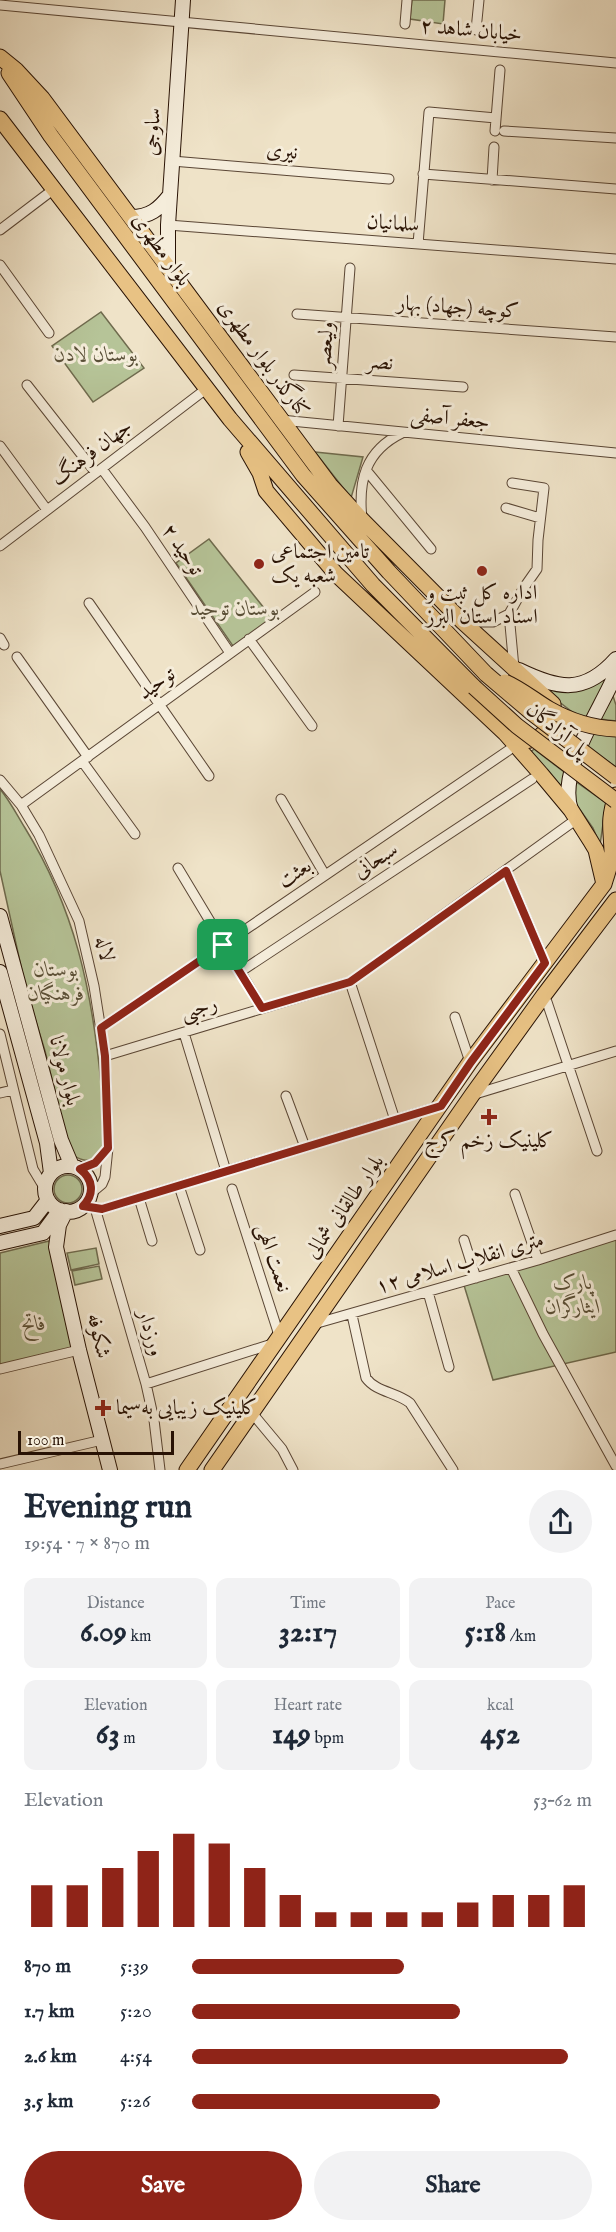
<!DOCTYPE html>
<meta charset="utf-8">
<style>
:root{--surface:#fff;--page:#f2f2f3;--text:#1f2937;--muted:#747a83;--accent:#8f2418}
body{margin:0;font-family:"IM FELL English",Amiri,serif;background:var(--page);color:var(--text);height:100vh;display:flex;flex-direction:column;font-size:22px;white-space:nowrap}
*{box-sizing:border-box;margin:0}
p{font-size:20px;color:var(--muted)}
.icon{flex:none;width:33px;height:33px;fill:none;stroke:currentColor;stroke-width:2;stroke-linecap:round;stroke-linejoin:round}
.map{position:relative;height:1470px;overflow:hidden}
.details{display:flex;flex-direction:column;background:var(--surface);flex:1}
.details>*{flex:none}
.scale{position:absolute;left:18px;bottom:15px;width:156px;box-sizing:border-box;padding-left:6px;border:3px solid #281204;border-top:0;font-size:16px;line-height:21px;white-space:nowrap;color:#281204;-webkit-text-stroke:4px #f5eddb;paint-order:stroke}
.pin{position:absolute;display:grid;place-items:center;width:51px;height:51px;color:#fff;margin:-26px;border-radius:12px;box-shadow:0 3px 9px #0006}
.round{display:grid;place-items:center;flex:none;width:63px;height:63px;border-radius:32px;background:var(--page)}
.overview{display:flex;align-items:center;justify-content:space-between;height:102px;padding:0 24px}
h1{font-size:33px;font-weight:700;line-height:45px}
.metrics{display:grid;grid-template-columns:repeat(3,1fr);gap:9px;height:102px;padding:6px 24px}
.metrics div{display:grid;align-content:center;border-radius:12px;background:var(--page);text-align:center}
.metrics b{font-size:30px;font-weight:700}
.metrics small{font-size:16px;font-weight:400}
.metrics p{font-size:16px}
.chart{height:168px;padding:12px 24px}
.chart p{display:flex;justify-content:space-between}
.chart svg{width:100%;height:108px;margin-top:6px;stroke:var(--accent);stroke-width:6}
.primary-button{display:flex;gap:12px;margin-top:auto;padding:12px 24px}
.primary-button a{flex:1;height:69px;border-radius:36px;background:var(--accent);color:#fff;font-size:24px;font-weight:700;line-height:69px;text-align:center}
.primary-button a+a{background:var(--page);color:var(--text)}
ul{padding:0 24px;list-style:none;font-size:20px}
li{display:grid;grid-template-columns:96px 72px 1fr;align-items:center;height:45px}
li i{height:15px;border-radius:8px;background:var(--accent)}
.map>svg:first-child{display:block}
.green{fill:#b6c498;stroke:#6f6b4e;stroke-width:1.5}
.lines{fill:none;stroke-linecap:round;stroke-linejoin:round}
.street-casing{stroke:#5a4635;stroke-width:11}
.secondary-casing{stroke:#281204;stroke-width:16}
.primary-casing{stroke:#281204;stroke-width:17}
.street{stroke:#f5eddb;stroke-width:9}
.secondary{stroke:#f5eddb;stroke-width:14}
.primary{stroke:#e8c284;stroke-width:15}
.primary-bridge-casing{stroke:#281204;stroke-width:17;stroke-linecap:butt}
.primary-bridge{stroke:#e8c284;stroke-width:15}
.route-casing{stroke:#fff;stroke-width:12}
.route{stroke:#8f2418;stroke-width:8}
.poi-dot{fill:#8f2418;stroke:#f5eddb;stroke-width:2}
.labels{text-anchor:middle;dominant-baseline:central;stroke-width:6;stroke-linejoin:round;paint-order:stroke}
.street-label{font-size:21px;fill:#281204;stroke:#f5eddb}
.park-label{font-size:21px;font-style:italic;fill:#5a5038;stroke:#f5eddb}
.poi-label{font-size:21px;fill:#281204;stroke:#f5eddb;text-anchor:start}
</style>
<div class="map">
<svg width="616" height="1470" viewBox="0 0 616 1470">
<rect width="100%" height="100%" fill="#efe3c8"/>
<filter id="stains"><feTurbulence type="fractalNoise" baseFrequency=".00333" numOctaves="4"/><feColorMatrix values="0 0 0 0 .2 0 0 0 0 .09 0 0 0 0 .02 0 0 0 .5 -.17"/></filter>
<radialGradient id="worn" r=".72"><stop offset=".6" stop-color="#630" stop-opacity="0"/><stop offset="1" stop-color="#630" stop-opacity=".3"/></radialGradient>
<path class="green" d="M 412,0 L 445,0 L 443,24 L 410,19 Z
M 101,312 L 144,368 L 93,402 L 52,346 Z
M 315,452 L 363,457 L 351,498 Z
M 209,539 L 272,618 L 235,649 L 176,563 Z
M 614,668 L 588,721 L 575,714 L 528,678 L 545,687 L 561,691 Z
M 612,693 L 616,705 L 616,721 L 600,719 Z
M 593,731 L 616,735 L 616,767 L 587,747 Z
M 534,749 L 564,772 L 562,787 L 526,750 L 532,751 Z
M 572,779 L 606,803 L 600,845 L 593,828 L 576,804 Z
M 0,789 C 10,801 17,815 25,828 C 75,909 92,990 101,1084 C 103,1108 111,1139 97,1159 C 85,1162 80,1160 70,1153 L 45,1051 L 26,989 L 0,871 Z
M54 1189a14 14 0 1 1 28 0a14 14 0 1 1-28 0Z
M 616,1235 L 616,1352 L 493,1380 L 463,1282 Z
M 49,1241 L 76,1349 L 0,1367 L 0,1253 Z
M 96,1248 L 99,1264 L 71,1270 L 67,1253 Z
M 99,1266 L 102,1279 L 75,1285 L 72,1271 Z"/>
<g class="lines">
<defs>
<path id="street" d="M 0,5 L 616,63
M 405,24 L 407,0
M 476,30 L 479,0
M 495,131 L 500,70
M 504,131 L 616,138
M 172,161 L 389,179
M 423,174 L 616,189
M 492,180 L 494,147
M 168,225 L 616,259
M 0,230 L 54,189
M 418,244 L 429,112 L 496,118
M 0,265 L 49,333
M 297,314 L 616,337
M 294,375 L 463,387
M 27,385 L 96,473
M 281,420 L 616,453
M 338,426 L 350,268
M 0,446 L 47,510
M 102,469 L 145,527 L 230,653
M 366,470 L 431,549
M 512,483 L 544,488 L 538,540 L 537,569 L 523,589 L 509,614 L 514,668
M 506,508 L 540,518
M 362,519 C 358,481 365,451 402,433
M 0,546 L 206,389
M 89,603 L 209,776
M 463,622 L 493,622 L 509,614
M 0,638 L 4,645
M 249,639 L 312,726
M 17,657 L 88,757
M 82,761 L 135,834
M 0,780 L 21,805 L 39,835 L 79,921 L 94,986 L 105,1056 L 108,1148 L 105,1177 L 102,1184 L 90,1194
M 281,799 L 325,875
M 21,805 L 315,592
M 178,868 L 262,1008
M 506,871 L 545,963
M 240,972 L 532,779
M 350,982 L 395,1120
M 547,1002 L 597,1151
M 455,1017 L 470,1062
M 101,1028 L 509,750
M 184,1033 L 226,1171
M 0,1034 L 33,1169 L 45,1189
M 105,1056 L 350,982 L 574,821
M 0,1093 L 13,1090
M 472,1095 L 616,1051
M 286,1096 L 305,1147
M 80,1169 L 95,1163 L 108,1148
M 179,1186 L 200,1250
M 232,1189 L 280,1338
M 515,1194 L 538,1260
M 139,1198 L 152,1241
M 83,1206 L 102,1209 L 437,1107
M 95,1208 L 146,1384 L 154,1420 L 160,1470
M 464,1240 L 476,1278
M 511,1268 L 543,1334 L 616,1466
M 428,1292 L 449,1367
M 352,1315 L 366,1378 C 376,1392 396,1392 410,1403 L 453,1470
M 314,1324 L 538,1260 L 616,1235
M 0,1369 L 79,1350
M 146,1384 L 272,1344
M 252,1413 L 282,1449 L 293,1470
M 0,1464 L 102,1440"/>
<path id="secondary" d="M 131,217 C 150,217 159,209 170,195
M 168,266 L 168,225 L 183,0
M 519,670 C 558,689 584,695 616,659
M 571,810 C 557,770 601,710 616,673
M 0,916 L 61,1140 L 72,1166
M 0,972 L 47,1143 L 51,1173
M45 1189a23 23 0 1 1 46 0a23 23 0 1 1-46 0Z
M 66,1211 L 59,1225 L 56,1247 L 79,1350 L 110,1470
M 0,1226 L 34,1218 L 48,1200
M 0,1243 L 43,1233 L 60,1210"/>
<path id="primary" d="M 0,57 L 16,70 L 42,98 L 330,485 L 363,521 L 463,622 L 553,704 L 554,719 L 547,730 L 538,738 L 526,741 L 505,733
M 9,73 L 51,136 L 303,475 L 389,572 L 486,674
M 0,119 L 230,419 L 373,585 L 474,687
M 248,452 L 260,473 L 266,491 L 336,574 L 505,733 L 541,774 L 571,810 L 590,840 L 596,850 L 604,884
M 187,1470 L 470,1062 L 604,884 C 607,873 612,862 612,851 C 611,826 608,821 616,795
M 212,1470 L 472,1095 L 544,995 L 616,900"/>
</defs>
<use href="#street" class="street-casing"/>
<use href="#secondary" class="secondary-casing"/>
<use href="#primary" class="primary-casing"/>
<use href="#street" class="street"/>
<use href="#secondary" class="secondary"/>
<use href="#primary" class="primary"/>
<defs>
<path id="primary-bridge" d="M 486,674 L 532,713 L 616,777
M 505,682 C 521,689 534,700 549,709 C 570,721 592,728 616,729
M 474,687 L 517,726 L 616,801"/>
</defs>
<use href="#primary-bridge" class="primary-bridge-casing"/>
<use href="#primary-bridge" class="primary-bridge"/>
</g>
<g class="lines">
<defs>
<path id="route" d="M 506,871 L 545,963 L 471,1062 L 441,1106 L 102,1209 L 83,1206 C 95,1194 93,1179 80,1169 L 95,1163 L 108,1148 L 105,1056 L 101,1028 L 223,945 L 262,1008 L 350,982 Z"/>
</defs>
<use href="#route" class="route-casing"/>
<use href="#route" class="route"/>
</g>
<g class="poi-dot">
<circle cx="259" cy="564" r="6"/>
<circle cx="482" cy="571" r="6"/>
<path d="M486 1108h6v6h6v6h-6v6h-6v-6h-6v-6h6z"/>
<path d="M100 1399h6v6h6v6h-6v6h-6v-6h-6v-6h6z"/>
</g>
<g class="labels">
<g class="street-label">
<text transform="translate(471 31) rotate(5)">خیابان شاهد ۲</text>
<text transform="translate(153 132) rotate(-86)">ساوجی</text>
<text transform="translate(282 152) rotate(5)">نیری</text>
<text transform="translate(393 224) rotate(4)">سلمانیان</text>
<text transform="translate(161 250) rotate(54)">بلوار مطهری</text>
<text transform="translate(458 308) rotate(4)">کوچه (جهاد) بهار</text>
<text transform="translate(326 345) rotate(-86)">ولیعصر</text>
<text transform="translate(263 359) rotate(54)">کنارگذر بلوار مطهری</text>
<text transform="translate(380 363) rotate(4)">نصر</text>
<text transform="translate(450 419) rotate(6)">جعفر آصفی</text>
<text transform="translate(92 453) rotate(-37)">جهان فرهنگ</text>
<text transform="translate(182 550) rotate(56)">توحید ۲</text>
<text transform="translate(157 684) rotate(-36)">توحید</text>
<text transform="translate(557 730) rotate(39)">پل آزادگان</text>
<text transform="translate(376 861) rotate(-33)">سبحانی</text>
<text transform="translate(295 874) rotate(-34)">بعثت</text>
<text transform="translate(104 949) rotate(77)">لاله</text>
<text transform="translate(199 1009) rotate(-17)">رجبی</text>
<text transform="translate(64 1071) rotate(75)">بلوار مولانا</text>
<text transform="translate(345 1207) rotate(-55)">بلوار طالقانی شمالی</text>
<text transform="translate(273 1258) rotate(72)">نعمت الهی</text>
<text transform="translate(460 1264) rotate(-16)">۱۲ متری انقلاب اسلامی</text>
<text transform="translate(150 1333) rotate(74)">ورزدار</text>
<text transform="translate(98 1336) rotate(77)">شکوفه</text>
</g>
<g class="park-label">
<text x="96" y="355">بوستان لادن</text>
<text x="235" y="609">بوستان توحید</text>
<text x="56" y="970">بوستان<tspan x="56" dy="24">فرهنگیان</tspan></text>
<text x="573" y="1283">پارک<tspan x="573" dy="24">ایثارگران</tspan></text>
<text x="34" y="1324">فاتح</text>
</g>
<g class="poi-label">
<text x="271" y="552">تامین اجتماعی<tspan x="271" dy="24">شعبه یک</tspan></text>
<text x="482" y="593" text-anchor="middle">اداره کل ثبت و<tspan x="482" dy="24">اسناد استان البرز</tspan></text>
<text x="489" y="1141" text-anchor="middle">کلینیک زخم کرج</text>
<text x="116" y="1408">کلینیک زیبایی به‌سیما</text>
</g>
</g>
<rect width="100%" height="100%" filter="url(#stains)"/>
<rect width="100%" height="100%" fill="url(#worn)"/>
</svg>
<div class="scale">100 m</div>
<div class="pin" style="left:223px;top:945px;background:#1e9e55"><svg class="icon" aria-label="arrive" viewBox="0 0 24 24"><path d="M6 21V4h12l-3 4 3 4H6"/></svg></div>
</div>
<section class="details">
<div class="overview"><div><h1>Evening run</h1><p>19:54 · 7 × 870 m</p></div><a class="round"><svg class="icon" aria-label="share" viewBox="0 0 24 24"><path d="M12 15V3M7 8l5-5 5 5M5 13v7h14v-7"/></svg></a></div>
<div class="metrics">
<div><p>Distance</p><b>6.09<small> km</small></b></div>
<div><p>Time</p><b>32:17</b></div>
<div><p>Pace</p><b>5:18<small> /km</small></b></div>
</div>
<div class="metrics">
<div><p>Elevation</p><b>63<small> m</small></b></div>
<div><p>Heart rate</p><b>149<small> bpm</small></b></div>
<div><p>kcal</p><b>452</b></div>
</div>
<div class="chart"><p><span>Elevation</span>53–62 m</p>
<svg viewBox="0 0 160 44" preserveAspectRatio="none"><path d="M5 44V27M15 44V27M25 44V20M35 44V13M45 44V6M55 44V10M65 44V20M75 44V31M85 44V38M95 44V38M105 44V38M115 44V38M125 44V34M135 44V31M145 44V31M155 44V27"/></svg>
</div>
<ul>
<li><b>870 m</b>5:39<i style="width:53%"></i></li>
<li><b>1.7 km</b>5:20<i style="width:67%"></i></li>
<li><b>2.6 km</b>4:54<i style="width:94%"></i></li>
<li><b>3.5 km</b>5:26<i style="width:62%"></i></li>
</ul>
<div class="primary-button"><a>Save</a><a>Share</a></div>
</section>
